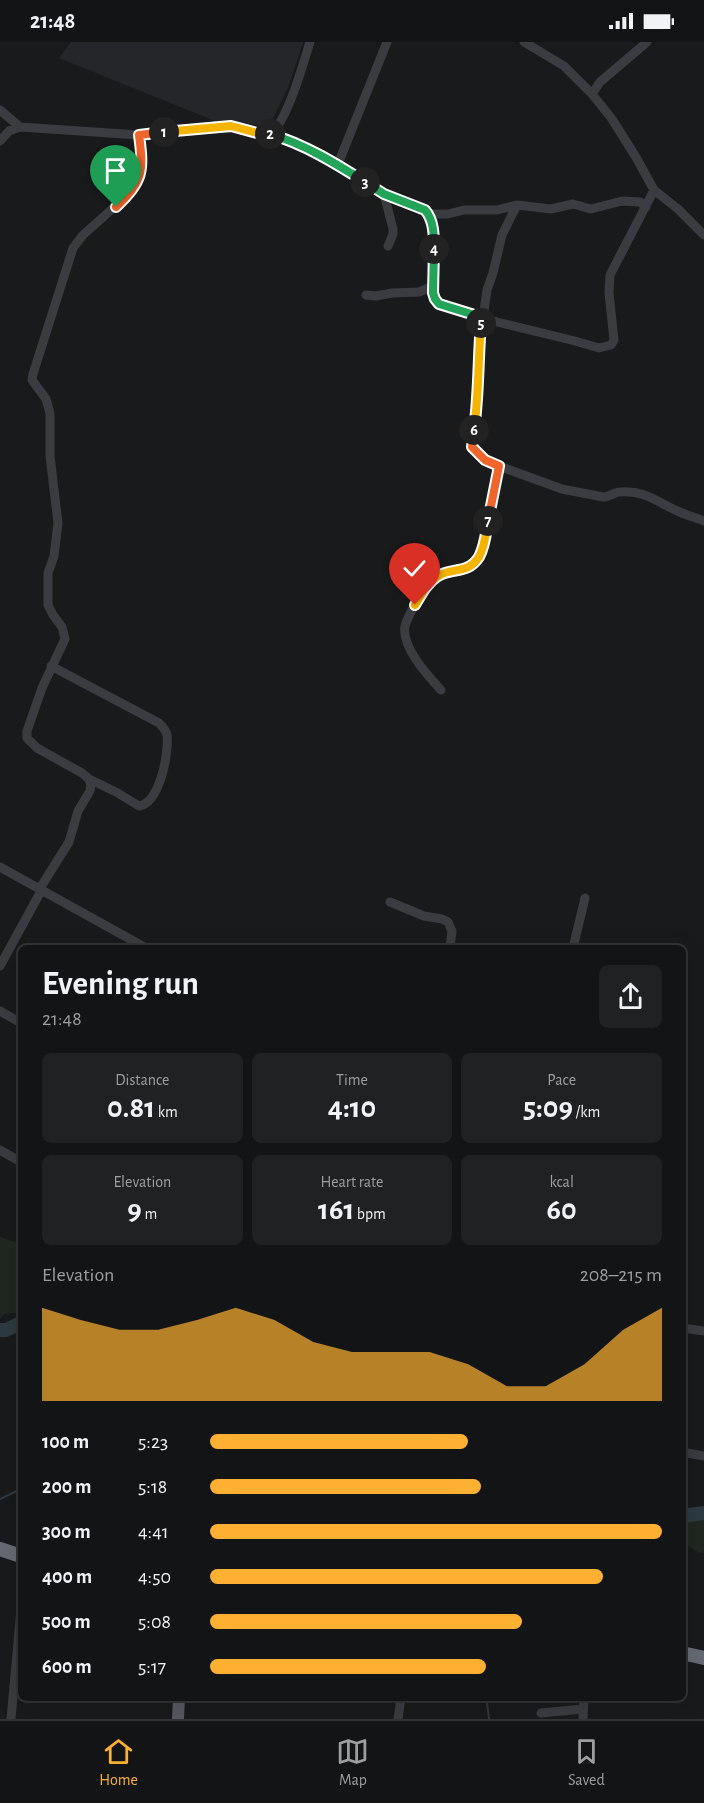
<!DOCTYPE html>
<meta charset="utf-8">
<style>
:root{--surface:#131415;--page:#202122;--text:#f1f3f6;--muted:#9d9ea0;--line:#323334;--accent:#fdb031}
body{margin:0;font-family:"Alegreya Sans",sans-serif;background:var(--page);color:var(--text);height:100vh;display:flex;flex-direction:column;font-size:22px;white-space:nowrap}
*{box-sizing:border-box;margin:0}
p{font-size:20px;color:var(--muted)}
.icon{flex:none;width:33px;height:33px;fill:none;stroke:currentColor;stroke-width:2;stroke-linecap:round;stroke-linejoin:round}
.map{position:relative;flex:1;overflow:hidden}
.sheet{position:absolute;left:18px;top:903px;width:668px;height:756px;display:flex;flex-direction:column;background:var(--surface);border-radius:9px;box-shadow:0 6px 24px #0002,0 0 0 2px var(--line)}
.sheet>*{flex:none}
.pin{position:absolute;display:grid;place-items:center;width:51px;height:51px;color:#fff;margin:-62px -26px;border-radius:50% 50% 50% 0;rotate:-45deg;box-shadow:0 0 6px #0007}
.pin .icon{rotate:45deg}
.km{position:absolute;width:30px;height:30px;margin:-15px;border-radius:50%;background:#222;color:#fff;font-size:16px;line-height:30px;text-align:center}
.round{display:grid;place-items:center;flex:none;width:63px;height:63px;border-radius:9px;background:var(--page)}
.overview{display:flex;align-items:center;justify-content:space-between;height:102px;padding:0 24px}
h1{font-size:33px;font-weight:700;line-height:45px}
.figures{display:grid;grid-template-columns:repeat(3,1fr);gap:9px;height:102px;padding:6px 24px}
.figures div{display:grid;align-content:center;border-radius:9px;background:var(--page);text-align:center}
.figures b{font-size:30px;font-weight:700}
.figures small{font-size:16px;font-weight:400}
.figures p{font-size:16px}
.chart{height:168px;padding:12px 24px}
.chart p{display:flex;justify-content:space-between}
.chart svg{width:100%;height:108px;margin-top:6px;fill:var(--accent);opacity:.7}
ul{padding:0 24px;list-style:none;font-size:20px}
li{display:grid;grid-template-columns:96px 72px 1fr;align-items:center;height:45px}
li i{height:15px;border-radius:8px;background:var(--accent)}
.status{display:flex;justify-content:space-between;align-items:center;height:42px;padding:0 30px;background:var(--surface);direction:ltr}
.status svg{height:16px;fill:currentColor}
.menu{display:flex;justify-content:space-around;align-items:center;height:84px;border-top:2px solid var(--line);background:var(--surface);font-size:16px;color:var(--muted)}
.menu a{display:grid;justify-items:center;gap:3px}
.menu .current{color:var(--accent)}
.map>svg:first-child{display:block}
.built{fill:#252629}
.green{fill:#1f2820}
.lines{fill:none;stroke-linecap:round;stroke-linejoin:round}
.stream{stroke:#2e3a41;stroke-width:2}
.river{stroke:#2e3a41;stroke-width:14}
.minor{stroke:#3a3c41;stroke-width:9}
.major{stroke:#565961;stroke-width:12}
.highway{stroke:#666a73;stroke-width:14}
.split-1-casing{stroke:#fff;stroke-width:12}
.split-2-casing{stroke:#fff;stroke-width:12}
.split-3-casing{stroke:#fff;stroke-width:12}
.split-4-casing{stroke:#fff;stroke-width:12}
.split-5-casing{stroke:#fff;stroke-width:12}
.split-6-casing{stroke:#fff;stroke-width:12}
.split-7-casing{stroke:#fff;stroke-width:12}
.split-8-casing{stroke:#fff;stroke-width:12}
.split-1{stroke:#f0652b;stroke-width:8}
.split-2{stroke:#f5b400;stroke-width:8}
.split-3{stroke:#22a559;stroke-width:8}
.split-4{stroke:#22a559;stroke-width:8}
.split-5{stroke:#22a559;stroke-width:8}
.split-6{stroke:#f5b400;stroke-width:8}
.split-7{stroke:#f0652b;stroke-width:8}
.split-8{stroke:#f5b400;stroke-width:8}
</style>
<div class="status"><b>21:48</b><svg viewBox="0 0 49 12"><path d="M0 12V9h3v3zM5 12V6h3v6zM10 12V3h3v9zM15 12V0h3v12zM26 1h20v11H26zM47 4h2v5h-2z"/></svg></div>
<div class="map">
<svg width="704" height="1677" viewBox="0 0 704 1677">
<rect width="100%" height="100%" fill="#191a1c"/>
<path class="built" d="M 71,0 L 303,0 L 288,46 L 269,84 L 215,79 L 59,16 Z"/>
<path class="green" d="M 0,1195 L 21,1202 L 21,1270 L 4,1272 L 0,1277 Z
M 683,1465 L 704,1469 L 704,1511 L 698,1510 L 683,1501 Z"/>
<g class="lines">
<path class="stream" d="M 0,1457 L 21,1447
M 489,1677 L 487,1661 L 489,1656"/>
<path class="river" d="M 0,1288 L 6,1288 L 21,1281
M 682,1474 L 704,1471"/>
<path class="minor" d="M 524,0 L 564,24 L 592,52 L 612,77 L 637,117 L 654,148 L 678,167 L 704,193
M 592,52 L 600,40 L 647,0
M 0,68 L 20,85
M 271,92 L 306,106 L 338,122 L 384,152 L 425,168 C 440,184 433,230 433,251 L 435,257 L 439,262 L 497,280 L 575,299 L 599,306 L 611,303 L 614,298 L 609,251 L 610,233 L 654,148
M 0,99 L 9,89 L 20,85 L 139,93 L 208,85 L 231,84 L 261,92 L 271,92 C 288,77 303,22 310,0
M 338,122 L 387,0
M 384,152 L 393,187 L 393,192 L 388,204
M 429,172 L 448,172 L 464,168 L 497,168 L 517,163 L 551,167 L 573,162 L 591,167 L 622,159 L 640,160 L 646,165
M 366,253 L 376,254 L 392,251 L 419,250 L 433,244
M 481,275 L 478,312 L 478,360 L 472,399 L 472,406 L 485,419 L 562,447 L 603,455 C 610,455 614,450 620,450 C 647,448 659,462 682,471 C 689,474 697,476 704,479
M 483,276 L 487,248 L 493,231 L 502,193 L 517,163
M 51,624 L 159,681 C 163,685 166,688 167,693 C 169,711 160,761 139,764 L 116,750 L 89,737
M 441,648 C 428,634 401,605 405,584 C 407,576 413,566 417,559 C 422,550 429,539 438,534 C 444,531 450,531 456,530 C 471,527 477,518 483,506 L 499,424
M 0,825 L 146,906
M 39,848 L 69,800 L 78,769 L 90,749 L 91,743 L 89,737 L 82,731 L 37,706 L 27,696 L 27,689 L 42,646 L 65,597 L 62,585 L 53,573 L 48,563 L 48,531 L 54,514 L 58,481 L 50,414 L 50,371 L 46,357 L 32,338 L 33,332 L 73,206 L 83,193 L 129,152 L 140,135 L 142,117 L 139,93
M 390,860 L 424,874 L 442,877 L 448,880 L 452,889 L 450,906
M 573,906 L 585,856
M 0,924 L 41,849
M 0,969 L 21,981
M 0,1108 L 21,1120
M 682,1286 L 704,1289
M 682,1410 L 704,1414
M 541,1671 L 583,1667
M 11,1677 L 21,1568
M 398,1677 L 401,1656
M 583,1677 L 584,1656"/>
<path class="major" d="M 178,1677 L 179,1656"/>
<path class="highway" d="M 0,1507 L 21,1514
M 682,1611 L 704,1616"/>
</g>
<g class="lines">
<defs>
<path id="split-1" d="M 116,165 C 143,139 144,130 139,93 L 164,90"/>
<path id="split-2" d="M 164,90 L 231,84 L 261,92 L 270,92"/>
<path id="split-3" d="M 270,92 C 304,102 335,121 365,140"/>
<path id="split-4" d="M 365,140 L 384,152 L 425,168 C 434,178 434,194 434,207"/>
<path id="split-5" d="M 434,207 L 433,251 L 435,257 L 439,262 L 481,275 L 481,281"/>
<path id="split-6" d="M 474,388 C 479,352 478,317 481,281"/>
<path id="split-7" d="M 474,388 L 472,405 L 485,418 L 499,424 L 488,479"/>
<path id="split-8" d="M 415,563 C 421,553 427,541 438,534 C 453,525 467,533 479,515 C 485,504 486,491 488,479"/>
</defs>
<use href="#split-1" class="split-1-casing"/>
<use href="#split-2" class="split-2-casing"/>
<use href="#split-3" class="split-3-casing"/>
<use href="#split-4" class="split-4-casing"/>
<use href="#split-5" class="split-5-casing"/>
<use href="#split-6" class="split-6-casing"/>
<use href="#split-7" class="split-7-casing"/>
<use href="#split-8" class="split-8-casing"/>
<use href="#split-1" class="split-1"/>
<use href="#split-2" class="split-2"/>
<use href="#split-3" class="split-3"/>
<use href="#split-4" class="split-4"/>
<use href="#split-5" class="split-5"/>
<use href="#split-6" class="split-6"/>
<use href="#split-7" class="split-7"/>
<use href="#split-8" class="split-8"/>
</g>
</svg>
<div class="pin" style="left:116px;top:165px;background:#1e9e55"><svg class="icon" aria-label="arrive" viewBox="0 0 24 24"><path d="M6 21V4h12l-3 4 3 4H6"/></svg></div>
<div class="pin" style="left:415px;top:563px;background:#d93025"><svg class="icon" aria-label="check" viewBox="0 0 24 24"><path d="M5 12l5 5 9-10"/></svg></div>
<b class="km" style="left:164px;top:90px">1</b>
<b class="km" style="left:270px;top:92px">2</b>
<b class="km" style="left:365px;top:140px">3</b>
<b class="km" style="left:434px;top:207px">4</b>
<b class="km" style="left:481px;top:281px">5</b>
<b class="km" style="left:474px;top:388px">6</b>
<b class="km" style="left:488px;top:479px">7</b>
<section class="sheet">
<div class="overview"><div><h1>Evening run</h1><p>21:48</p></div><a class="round"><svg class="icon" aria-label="share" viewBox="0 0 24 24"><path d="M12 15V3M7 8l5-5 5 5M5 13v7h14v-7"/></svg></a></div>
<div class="figures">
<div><p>Distance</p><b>0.81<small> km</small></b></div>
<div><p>Time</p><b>4:10</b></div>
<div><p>Pace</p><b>5:09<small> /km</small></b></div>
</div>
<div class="figures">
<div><p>Elevation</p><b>9<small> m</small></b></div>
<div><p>Heart rate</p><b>161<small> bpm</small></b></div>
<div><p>kcal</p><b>60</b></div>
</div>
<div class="chart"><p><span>Elevation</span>208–215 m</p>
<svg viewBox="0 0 160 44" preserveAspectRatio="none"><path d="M0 44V6L10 11L20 15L30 15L40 11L50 6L60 11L70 20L80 24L90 24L100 24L110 29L120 38L130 38L140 29L150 15L160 6V44z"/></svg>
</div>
<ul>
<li><b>100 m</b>5:23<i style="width:57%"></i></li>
<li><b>200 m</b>5:18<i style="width:60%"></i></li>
<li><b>300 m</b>4:41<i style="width:100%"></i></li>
<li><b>400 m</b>4:50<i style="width:87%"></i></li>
<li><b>500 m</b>5:08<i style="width:69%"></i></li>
<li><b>600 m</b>5:17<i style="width:61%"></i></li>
</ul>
</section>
</div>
<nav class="menu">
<a class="current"><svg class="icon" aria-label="home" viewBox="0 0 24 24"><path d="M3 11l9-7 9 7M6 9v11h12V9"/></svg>Home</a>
<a><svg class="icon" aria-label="map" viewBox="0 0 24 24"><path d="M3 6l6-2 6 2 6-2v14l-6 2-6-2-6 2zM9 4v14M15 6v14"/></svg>Map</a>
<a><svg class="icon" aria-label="saved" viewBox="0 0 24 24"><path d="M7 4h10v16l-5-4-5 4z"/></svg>Saved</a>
</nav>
